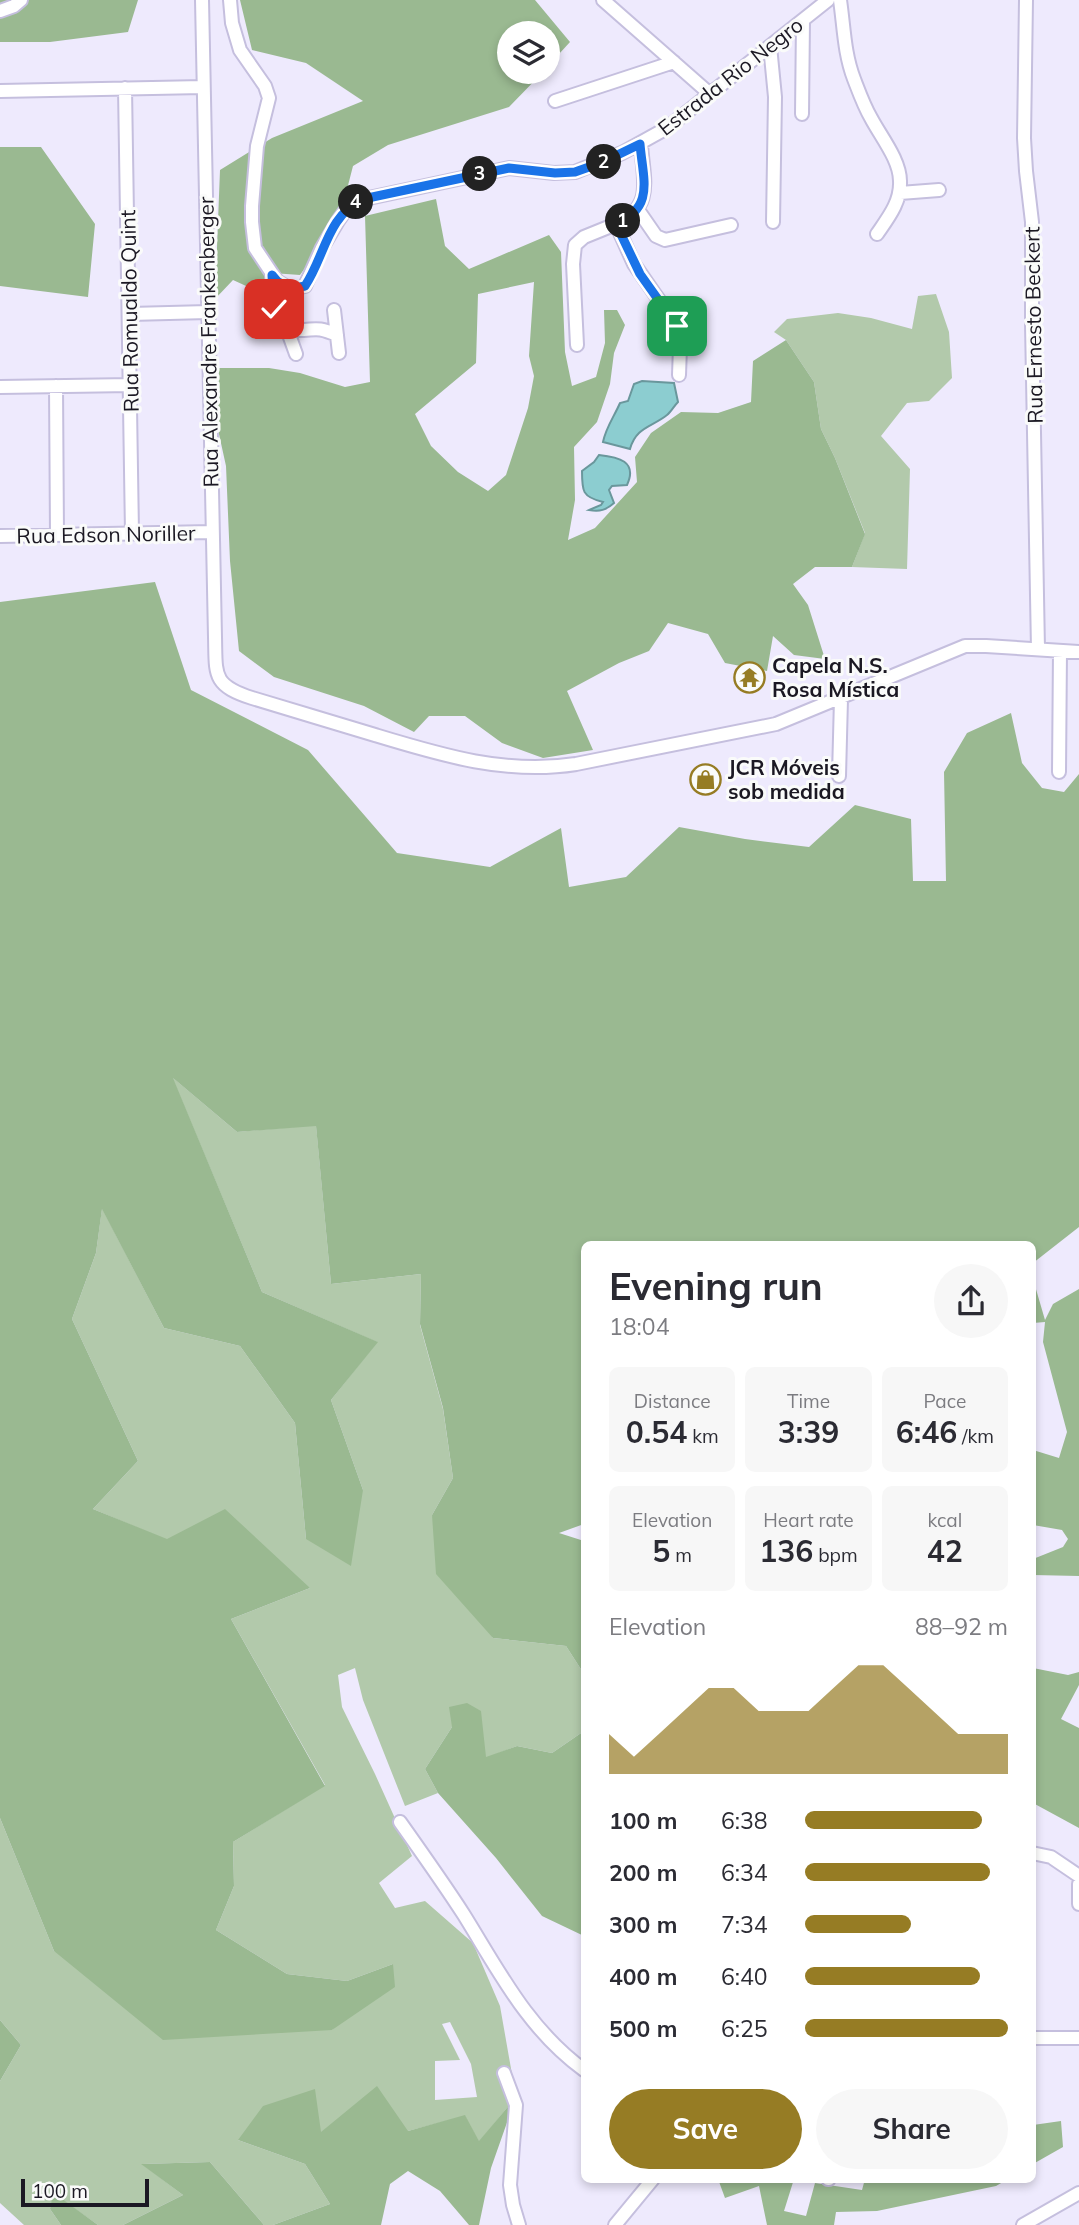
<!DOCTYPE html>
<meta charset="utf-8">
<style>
:root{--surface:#fff;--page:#f7f7f7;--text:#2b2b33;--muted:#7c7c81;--accent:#967c24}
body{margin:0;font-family:Mulish,sans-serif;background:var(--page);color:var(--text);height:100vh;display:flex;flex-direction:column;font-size:26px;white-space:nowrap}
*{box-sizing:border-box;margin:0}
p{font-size:23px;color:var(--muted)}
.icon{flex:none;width:38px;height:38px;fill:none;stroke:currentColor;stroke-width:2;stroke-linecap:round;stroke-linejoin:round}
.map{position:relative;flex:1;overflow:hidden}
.details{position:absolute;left:581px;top:1241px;width:455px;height:942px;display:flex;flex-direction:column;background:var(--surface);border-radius:10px;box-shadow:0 4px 10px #0003}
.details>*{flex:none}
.controls{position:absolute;left:497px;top:21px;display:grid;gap:14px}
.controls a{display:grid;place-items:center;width:63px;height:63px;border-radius:50%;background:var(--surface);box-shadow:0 4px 10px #0003;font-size:35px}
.scale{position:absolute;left:21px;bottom:18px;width:128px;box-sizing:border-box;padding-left:7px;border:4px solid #1b1823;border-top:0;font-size:19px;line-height:24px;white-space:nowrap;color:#1b1823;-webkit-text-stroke:5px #fafbfa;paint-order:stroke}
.pin{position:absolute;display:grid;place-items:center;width:60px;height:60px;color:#fff;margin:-30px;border-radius:14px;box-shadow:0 4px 10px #0006}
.km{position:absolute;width:35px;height:35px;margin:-18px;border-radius:50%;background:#222;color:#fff;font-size:19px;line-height:35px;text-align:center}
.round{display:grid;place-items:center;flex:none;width:74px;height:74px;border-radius:37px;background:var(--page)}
.headline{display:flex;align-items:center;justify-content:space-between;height:119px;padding:0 28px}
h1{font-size:38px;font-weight:700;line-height:52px}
.metrics{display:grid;grid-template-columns:repeat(3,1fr);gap:10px;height:119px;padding:7px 28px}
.metrics div{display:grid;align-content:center;border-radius:10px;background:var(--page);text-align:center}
.metrics b{font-size:30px;font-weight:700}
.metrics small{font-size:19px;font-weight:400}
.metrics p{font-size:19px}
.chart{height:196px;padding:14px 28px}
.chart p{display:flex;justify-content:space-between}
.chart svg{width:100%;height:126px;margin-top:7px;fill:var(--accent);opacity:.7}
.action{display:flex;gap:14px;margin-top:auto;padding:14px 28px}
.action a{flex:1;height:80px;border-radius:42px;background:var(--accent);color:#fff;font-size:28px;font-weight:700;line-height:80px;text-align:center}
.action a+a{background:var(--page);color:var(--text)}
ul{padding:0 28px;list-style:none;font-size:23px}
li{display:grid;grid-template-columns:112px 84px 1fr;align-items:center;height:52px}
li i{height:18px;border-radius:9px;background:var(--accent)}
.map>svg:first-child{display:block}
.green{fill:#b2c9ab;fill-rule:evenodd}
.forest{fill:#9ab991;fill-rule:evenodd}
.water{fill:#8ccdd0;stroke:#6a979c;stroke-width:2}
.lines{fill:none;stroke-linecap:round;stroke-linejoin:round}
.minor-casing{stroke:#c5bfde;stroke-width:16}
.minor{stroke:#fff;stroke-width:12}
.route-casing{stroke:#fff;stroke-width:14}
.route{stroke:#1a73e8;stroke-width:9}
.labels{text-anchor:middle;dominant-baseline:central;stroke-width:6;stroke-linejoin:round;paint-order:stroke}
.street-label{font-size:21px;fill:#1b1823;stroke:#fafbfa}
.poi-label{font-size:21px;font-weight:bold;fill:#1b1823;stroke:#fafbfa;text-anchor:start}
</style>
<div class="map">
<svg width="1079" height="2225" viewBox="0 0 1079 2225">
<rect width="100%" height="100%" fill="#eeeafd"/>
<path class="green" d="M 936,294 L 949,332 L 952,378 L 929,401 L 907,403 L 881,436 L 910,469 L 907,569 L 852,567 L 865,533 L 835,458 L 821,429 L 814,382 L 786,340 L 774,332 L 787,319 L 838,313 L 871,318 L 912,329 L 918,296 Z
M 172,1077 L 237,1132 L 316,1125 L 331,1284 L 421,1274 L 420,1325 L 443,1409 L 453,1478 L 432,1515 L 493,1638 L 566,1646 L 584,1674 L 584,1731 L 552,1753 L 517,1746 L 486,1758 L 452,1727 L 425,1769 L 438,1793 L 405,1806 L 363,1700 L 355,1668 L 338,1675 L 342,1707 L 375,1774 L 412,1856 L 379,1883 L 395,1908 L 425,1901 L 473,1943 L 500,2006 L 516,2097 L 479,2142 L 465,2116 L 408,2131 L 321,2133 L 238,2140 L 305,2164 L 330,2204 L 273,2225 L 264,2225 L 210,2162 L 142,2164 L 183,2195 L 123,2225 L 98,2225 L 54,2194 L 50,2209 L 61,2225 L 24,2225 L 0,2203 L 0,2081 L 21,2045 L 0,2020 L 0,1818 L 54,1951 L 332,2030 L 393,1964 L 347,1981 L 287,1974 L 216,1930 L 234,1886 L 233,1842 L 325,1785 L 231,1619 L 310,1588 L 167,1540 L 93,1509 L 138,1461 L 72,1319 L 96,1253 L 102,1208 L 164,1328 L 240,1346 L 295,1423 L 306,1539 L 363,1490 L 331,1400 L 377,1342 L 262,1292 ZM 450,2022 L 471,2064 L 477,2097 L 435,2100 L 435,2061 L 460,2060 L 442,2024 Z"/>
<path class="forest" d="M 0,0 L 138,0 L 128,32 L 50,42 L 0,42 Z
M 240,0 L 535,0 L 570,42 L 548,66 L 548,33 L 509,33 L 509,72 L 543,72 L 509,107 L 388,145 L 353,166 L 344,201 L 325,240 L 300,275 L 272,273 L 270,327 L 264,294 L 233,280 L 215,299 L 220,170 L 272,138 L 363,101 L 306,63 L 252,50 Z
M 0,147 L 41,147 L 95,224 L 88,297 L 0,286 Z
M 436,199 L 445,246 L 469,269 L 549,235 L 561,252 L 565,352 L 572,386 L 596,377 L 605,343 L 604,310 L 617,310 L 625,325 L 614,353 L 610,384 L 597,422 L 574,447 L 575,500 L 568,540 L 595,528 L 637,482 L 635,457 L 651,433 L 681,412 L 718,413 L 751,402 L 753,361 L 786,340 L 814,382 L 821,429 L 835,458 L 865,534 L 852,567 L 815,567 L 793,584 L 808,605 L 825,659 L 794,655 L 773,636 L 767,671 L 725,663 L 708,634 L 668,623 L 649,651 L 619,663 L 567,691 L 593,750 L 543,758 L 502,743 L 465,716 L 429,716 L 414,732 L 364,706 L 274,677 L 239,651 L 230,561 L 226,466 L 217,425 L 219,368 L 269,368 L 300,373 L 345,387 L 370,382 L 365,216 ZM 534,282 L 529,356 L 534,376 L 528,408 L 506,475 L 488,491 L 458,472 L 431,446 L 415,414 L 476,363 L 478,294 Z
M 155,582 L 191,690 L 308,750 L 397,853 L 490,867 L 561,828 L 569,887 L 626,877 L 679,827 L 745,839 L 809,847 L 855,805 L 911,819 L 913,881 L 946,881 L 944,772 L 967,733 L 1011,713 L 1022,763 L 1042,788 L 1064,792 L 1079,774 L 1079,1227 L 1033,1263 L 1032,1244 L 584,1244 L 584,1524 L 559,1533 L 584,1541 L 584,1674 L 566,1646 L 493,1638 L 436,1574 L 432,1515 L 453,1478 L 443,1408 L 420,1324 L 421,1274 L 331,1284 L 316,1126 L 237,1132 L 173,1078 L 262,1292 L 378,1342 L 331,1400 L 363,1490 L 351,1566 L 306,1539 L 295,1423 L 240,1346 L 164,1328 L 102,1209 L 96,1253 L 72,1319 L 138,1461 L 93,1509 L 167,1539 L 225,1509 L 310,1588 L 231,1619 L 325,1786 L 233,1842 L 234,1886 L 216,1930 L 287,1974 L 347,1981 L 393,1964 L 395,1987 L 332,2030 L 163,2040 L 54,1951 L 0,1818 L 0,602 Z
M 1033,1279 L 1045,1320 L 1053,1304 L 1079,1289 L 1079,1576 L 1033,1575 L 1033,1559 L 1063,1547 L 1068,1539 L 1062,1530 L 1033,1525 L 1033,1450 L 1059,1458 L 1067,1432 L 1043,1342 L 1045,1322 L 1033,1323 Z
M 1033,1668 L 1068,1675 L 1079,1672 L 1079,1685 L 1061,1719 L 1079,1728 L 1079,1828 L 1033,1803 Z
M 467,1703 L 481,1711 L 486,1757 L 517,1746 L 552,1753 L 584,1731 L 584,1936 L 542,1916 L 496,1858 L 438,1793 L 425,1769 L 452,1727 L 449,1707 Z
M 0,2020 L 21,2045 L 0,2081 Z
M 377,2086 L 408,2131 L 465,2115 L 479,2141 L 516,2097 L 491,2168 L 479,2225 L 469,2225 L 440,2191 L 408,2171 L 390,2184 L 381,2225 L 273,2225 L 330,2204 L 305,2164 L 238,2140 L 263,2106 L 315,2089 L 321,2132 Z
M 1061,2121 L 1063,2147 L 1033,2164 L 1033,2125 Z
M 210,2162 L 264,2225 L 123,2225 L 183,2195 L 141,2164 Z
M 718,2179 L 794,2179 L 784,2211 L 806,2216 L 815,2183 L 862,2190 L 865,2179 L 1008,2179 L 996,2186 L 877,2211 L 836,2212 L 834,2225 L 767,2225 L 759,2186 L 725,2198 Z
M 53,2193 L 54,2193 L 98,2225 L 61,2225 L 50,2209 Z"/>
<path class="water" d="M 642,381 L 674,383 L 678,402 C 674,406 671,412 667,415 C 652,427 636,427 630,449 L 603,442 C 606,427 614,417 620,403 L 628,401 L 634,384 Z
M 599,455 C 618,457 638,461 627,485 L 612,486 L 609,490 L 614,503 C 606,510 600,512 589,510 L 601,505 L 603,502 C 582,497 582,491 582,471 L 594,462 Z"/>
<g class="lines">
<defs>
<path id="minor" d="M 202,0 L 215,637 C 216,675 212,685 252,698 C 293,710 334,723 375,735 C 441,755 506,775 576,764 L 776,724 L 965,646 L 986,646 L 1079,652
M 230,0 L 232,23 L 240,50 L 265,86 L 269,98 L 257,146 L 252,206 L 252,222 L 255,248 L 277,281 L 290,289 L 305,286 L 322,248 L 338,221 L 345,211 L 364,199 L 509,168 L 554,173 L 575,172 L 622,153 L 667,128 L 828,0
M 603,0 L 710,94
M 840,0 C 844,27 844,53 854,79 C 859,92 864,106 871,118 C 881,137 900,160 900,181 C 901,202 888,218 877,234
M 1026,0 L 1024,138 L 1026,171 L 1032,222 L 1032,324 L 1038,649
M 0,11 L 14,6 L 21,0
M 770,46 L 775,97 L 773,222
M 125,88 L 132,533
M 0,91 L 203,87
M 555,101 L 674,62
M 802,114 L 803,20
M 641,144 C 643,179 655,207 616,224 L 634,264 L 677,326 L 680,347 L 679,375
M 900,193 L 939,190
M 638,210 L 656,236 L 665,240 L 731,225
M 272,275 C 273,293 268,330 294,330 C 316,331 314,325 337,335
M 334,310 L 339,353
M 130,314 L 208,312
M 287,329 L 296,354
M 577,345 L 573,264 L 575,245 L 584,237 L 616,224
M 56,386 L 57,535
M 0,387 L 131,385
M 0,536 L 212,532
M 1059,772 L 1060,651
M 839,776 L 841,699
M 400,1822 C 422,1853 444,1884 464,1915 C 500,1973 528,2029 584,2070
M 1032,1853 L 1051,1857 L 1079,1876
M 1079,1884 L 1079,1904
M 1032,2038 L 1079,2038
M 504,2073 L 516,2105 L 510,2185 L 513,2205 L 519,2225
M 828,2179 L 829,2179
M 615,2225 L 653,2179
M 1023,2225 L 1079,2193"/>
</defs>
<use href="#minor" class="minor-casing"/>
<use href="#minor" class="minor"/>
</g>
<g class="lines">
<defs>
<path id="route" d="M 274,309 L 272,275 L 277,281 L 290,289 L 305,286 C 325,256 327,216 363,199 L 509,168 L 555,173 L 575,172 L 603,162 L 640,144 C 643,180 655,207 616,224 L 640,274 L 677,326"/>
</defs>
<use href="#route" class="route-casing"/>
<use href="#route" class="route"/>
</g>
<defs>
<symbol id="temple-ring" viewBox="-11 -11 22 22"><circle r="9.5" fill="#fafbfa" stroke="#967c24" stroke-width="1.5"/><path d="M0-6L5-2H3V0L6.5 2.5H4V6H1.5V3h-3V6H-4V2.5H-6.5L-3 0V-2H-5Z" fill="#967c24"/></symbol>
<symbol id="shop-ring" viewBox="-11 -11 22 22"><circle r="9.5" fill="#fafbfa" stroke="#967c24" stroke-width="1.5"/><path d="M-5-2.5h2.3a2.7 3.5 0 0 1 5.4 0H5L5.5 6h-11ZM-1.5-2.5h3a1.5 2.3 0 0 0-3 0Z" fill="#967c24"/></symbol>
</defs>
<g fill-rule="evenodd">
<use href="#temple-ring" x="732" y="660" width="35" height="35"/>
<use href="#shop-ring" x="688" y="762" width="35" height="35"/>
</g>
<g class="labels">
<g class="street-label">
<text transform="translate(730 76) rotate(-38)">Estrada Rio Negro</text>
<text transform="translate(129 311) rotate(-91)">Rua Romualdo Quint</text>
<text transform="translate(1033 325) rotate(-91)">Rua Ernesto Beckert</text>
<text transform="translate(208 342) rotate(-91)">Rua Alexandre Frankenberger</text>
<text transform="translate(106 534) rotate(-1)">Rua Edson Noriller</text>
</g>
<g class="poi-label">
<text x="772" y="665">Capela N.S.<tspan x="772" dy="24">Rosa Mística</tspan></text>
<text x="728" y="767">JCR Móveis<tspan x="728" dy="24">sob medida</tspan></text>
</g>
</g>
</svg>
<div class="controls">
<a><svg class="icon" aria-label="layers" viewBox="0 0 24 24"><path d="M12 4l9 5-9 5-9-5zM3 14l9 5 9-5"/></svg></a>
</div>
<div class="scale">100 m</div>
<div class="pin" style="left:677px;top:326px;background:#1e9e55"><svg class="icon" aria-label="arrive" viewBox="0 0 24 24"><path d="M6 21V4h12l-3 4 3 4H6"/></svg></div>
<div class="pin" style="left:274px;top:309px;background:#d93025"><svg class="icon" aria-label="check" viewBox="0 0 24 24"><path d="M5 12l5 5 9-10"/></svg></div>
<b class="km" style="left:623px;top:221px">1</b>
<b class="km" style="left:604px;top:162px">2</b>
<b class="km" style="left:480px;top:174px">3</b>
<b class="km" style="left:356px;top:202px">4</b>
<section class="details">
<div class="headline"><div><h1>Evening run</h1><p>18:04</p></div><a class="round"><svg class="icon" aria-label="share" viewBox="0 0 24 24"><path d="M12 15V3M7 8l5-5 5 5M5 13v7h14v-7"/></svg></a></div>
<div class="metrics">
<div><p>Distance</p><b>0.54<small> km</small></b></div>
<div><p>Time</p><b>3:39</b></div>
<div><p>Pace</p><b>6:46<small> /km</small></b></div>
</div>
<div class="metrics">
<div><p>Elevation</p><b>5<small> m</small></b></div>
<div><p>Heart rate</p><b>136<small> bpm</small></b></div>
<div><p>kcal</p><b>42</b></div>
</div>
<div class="chart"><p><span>Elevation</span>88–92 m</p>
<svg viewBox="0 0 160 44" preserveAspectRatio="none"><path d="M0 44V30L10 38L20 30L30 22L40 14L50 14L60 22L70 22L80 22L90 14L100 6L110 6L120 14L130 22L140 30L150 30L160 30V44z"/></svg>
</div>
<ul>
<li><b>100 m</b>6:38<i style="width:87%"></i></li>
<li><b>200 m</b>6:34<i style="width:91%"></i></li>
<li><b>300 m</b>7:34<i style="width:52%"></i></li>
<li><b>400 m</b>6:40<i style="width:86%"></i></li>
<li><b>500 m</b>6:25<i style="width:100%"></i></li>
</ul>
<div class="action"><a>Save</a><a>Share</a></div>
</section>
</div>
